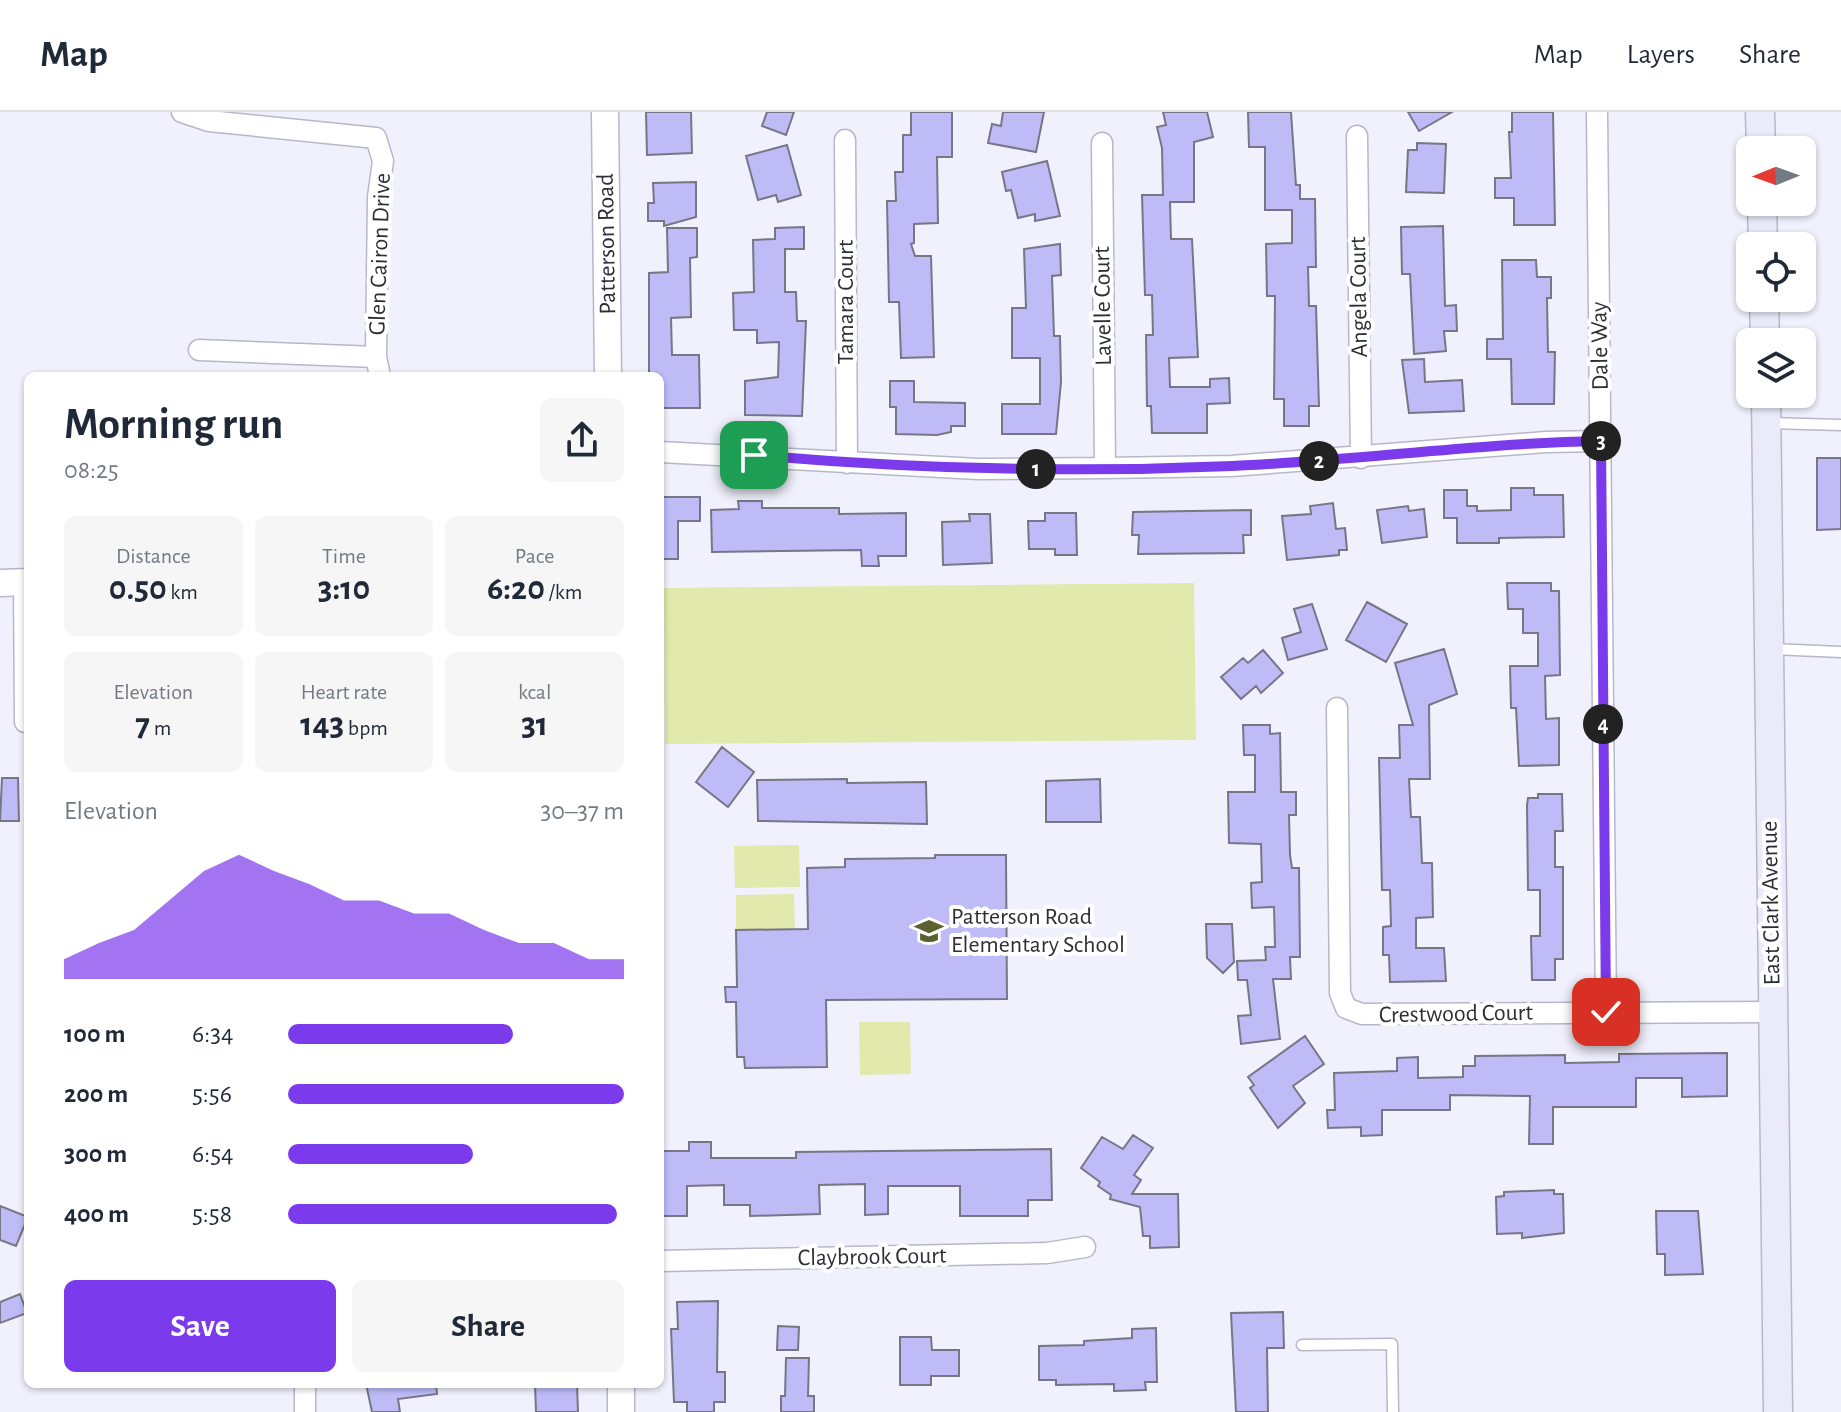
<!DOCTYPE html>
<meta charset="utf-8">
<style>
:root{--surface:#fff;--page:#f6f6f7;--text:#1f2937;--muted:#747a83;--line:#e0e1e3;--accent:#7c3aed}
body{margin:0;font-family:"Alegreya Sans",sans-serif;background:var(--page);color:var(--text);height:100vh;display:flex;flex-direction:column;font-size:30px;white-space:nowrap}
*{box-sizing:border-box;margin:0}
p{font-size:26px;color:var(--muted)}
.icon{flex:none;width:44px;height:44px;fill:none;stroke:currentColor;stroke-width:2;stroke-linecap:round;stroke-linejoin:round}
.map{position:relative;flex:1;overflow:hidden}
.sheet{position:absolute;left:24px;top:260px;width:640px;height:1016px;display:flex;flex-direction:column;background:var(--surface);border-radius:12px;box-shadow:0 2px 6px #0004}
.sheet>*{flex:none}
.needle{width:52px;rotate:269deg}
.fabs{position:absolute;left:1736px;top:24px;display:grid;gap:16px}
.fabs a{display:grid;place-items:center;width:80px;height:80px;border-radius:12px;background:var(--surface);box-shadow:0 2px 6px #0004;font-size:40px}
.pin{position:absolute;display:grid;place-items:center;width:68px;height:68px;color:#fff;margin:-34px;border-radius:16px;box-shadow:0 4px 12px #0006}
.km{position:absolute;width:40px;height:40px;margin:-20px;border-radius:50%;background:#222;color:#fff;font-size:22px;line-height:40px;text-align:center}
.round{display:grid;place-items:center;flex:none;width:84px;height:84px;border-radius:12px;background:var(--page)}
.head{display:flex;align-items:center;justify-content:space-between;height:136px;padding:0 40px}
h1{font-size:44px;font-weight:700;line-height:60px}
.metrics{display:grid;grid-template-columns:repeat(3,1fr);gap:12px;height:136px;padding:8px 40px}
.metrics div{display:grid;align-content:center;border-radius:12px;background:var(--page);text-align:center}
.metrics b{font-size:34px;font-weight:700}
.metrics small{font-size:22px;font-weight:400}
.metrics p{font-size:22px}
.chart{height:224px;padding:16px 40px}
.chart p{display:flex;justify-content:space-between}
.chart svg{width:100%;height:144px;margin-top:8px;fill:var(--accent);opacity:.7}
.cta{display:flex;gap:16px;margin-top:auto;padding:16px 40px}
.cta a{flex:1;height:92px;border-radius:12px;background:var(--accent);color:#fff;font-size:32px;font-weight:700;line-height:92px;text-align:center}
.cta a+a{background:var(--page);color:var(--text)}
ul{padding:0 40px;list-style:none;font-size:26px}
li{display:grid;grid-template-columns:128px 96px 1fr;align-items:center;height:60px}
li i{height:20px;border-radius:10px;background:var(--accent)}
header{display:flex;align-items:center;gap:48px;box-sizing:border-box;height:112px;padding:0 40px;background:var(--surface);border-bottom:2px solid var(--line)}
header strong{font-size:38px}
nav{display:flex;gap:44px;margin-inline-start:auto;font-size:28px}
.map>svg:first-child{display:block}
.green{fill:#e1e9ac}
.building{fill:#bebbf7;stroke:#767687;stroke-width:2}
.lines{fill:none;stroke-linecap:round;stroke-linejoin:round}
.service-casing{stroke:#b7b7ca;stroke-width:13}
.minor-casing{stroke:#b7b7ca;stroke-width:23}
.tertiary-casing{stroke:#b7b7ca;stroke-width:29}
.secondary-casing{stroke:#b7b7ca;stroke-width:31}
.service{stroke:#fff;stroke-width:10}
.minor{stroke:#fff;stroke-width:20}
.tertiary{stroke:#fff;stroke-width:26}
.secondary{stroke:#ebeafb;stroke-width:28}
.route-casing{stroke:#fff;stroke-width:16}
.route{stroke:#7c3aed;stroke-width:10}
.labels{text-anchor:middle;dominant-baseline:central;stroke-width:8;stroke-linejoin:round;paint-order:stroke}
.street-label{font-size:24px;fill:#2e2e35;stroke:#fff}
.poi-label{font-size:24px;fill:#2e2e35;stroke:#fff;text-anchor:start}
</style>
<header>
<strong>Map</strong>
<nav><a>Map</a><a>Layers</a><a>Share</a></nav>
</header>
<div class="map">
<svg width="1841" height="1300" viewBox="0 0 1841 1300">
<rect width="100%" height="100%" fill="#f1f1fd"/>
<path class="green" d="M 1194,471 L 1196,628 L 665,632 L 664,476 Z
M 799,733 L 800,775 L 735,776 L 734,734 Z
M 794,782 L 795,817 L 736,817 L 736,783 Z
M 859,910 L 910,910 L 911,962 L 860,963 Z"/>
<path class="building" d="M 646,0 L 691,0 L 692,41 L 647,43 Z
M 767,0 L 794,0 L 786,23 L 762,14 Z
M 911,0 L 952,0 L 952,45 L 937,45 L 938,111 L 914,112 L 914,131 L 911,132 L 915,144 L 931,144 L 934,245 L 901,246 L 899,190 L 889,190 L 887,89 L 896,89 L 895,60 L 903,60 L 903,23 L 911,23 Z
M 1003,0 L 1044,0 L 1036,40 L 988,31 L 992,12 L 1001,14 Z
M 1163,0 L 1207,0 L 1213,25 L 1194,30 L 1194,90 L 1170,90 L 1171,127 L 1192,127 L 1198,245 L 1169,246 L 1170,275 L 1210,275 L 1210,267 L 1229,266 L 1230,291 L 1207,292 L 1207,321 L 1152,321 L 1151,294 L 1147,294 L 1146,223 L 1153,223 L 1152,183 L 1145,183 L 1142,83 L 1163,83 L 1162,36 L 1157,15 L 1166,13 Z
M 1248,0 L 1291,0 L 1296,73 L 1300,73 L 1300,87 L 1315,87 L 1316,155 L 1308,155 L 1309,194 L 1316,194 L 1319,294 L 1309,294 L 1309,314 L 1284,314 L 1284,287 L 1274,287 L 1275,184 L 1267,184 L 1266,132 L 1292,131 L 1292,98 L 1265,98 L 1265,35 L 1249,35 Z
M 1408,0 L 1452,0 L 1419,19 Z
M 1512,0 L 1553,0 L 1555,113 L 1514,113 L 1514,86 L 1495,86 L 1495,66 L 1511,66 L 1509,20 L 1512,20 Z
M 1417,31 L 1446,32 L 1444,81 L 1406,80 L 1408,38 L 1417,38 Z
M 787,33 L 801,83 L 778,90 L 776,83 L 758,88 L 746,44 Z
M 1047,49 L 1060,104 L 1035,109 L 1035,102 L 1018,106 L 1011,78 L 1006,79 L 1002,60 Z
M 696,70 L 696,105 L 664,114 L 664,109 L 648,109 L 648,91 L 654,91 L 653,71 Z
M 1443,114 L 1445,194 L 1456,193 L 1457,219 L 1444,219 L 1446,239 L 1414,242 L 1410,162 L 1402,162 L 1401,115 Z
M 804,115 L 804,137 L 785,137 L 785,180 L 796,180 L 797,209 L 806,209 L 802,304 L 745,303 L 745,269 L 778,265 L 779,230 L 757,231 L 757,218 L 734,218 L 733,181 L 754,180 L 753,128 L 775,127 L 775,116 Z
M 667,116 L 697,116 L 697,145 L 690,146 L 691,205 L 671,206 L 672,243 L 699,243 L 700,296 L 660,296 L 660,264 L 649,264 L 649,161 L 668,160 Z
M 1060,132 L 1061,163 L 1052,164 L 1054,224 L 1060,224 L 1061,270 L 1056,322 L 1002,322 L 1002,292 L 1040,292 L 1040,246 L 1012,246 L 1012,196 L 1026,196 L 1024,137 Z
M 1502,148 L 1536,148 L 1537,165 L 1551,165 L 1551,186 L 1547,186 L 1548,240 L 1555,240 L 1554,292 L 1512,292 L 1511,247 L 1487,247 L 1487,227 L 1503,227 Z
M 1424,247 L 1425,270 L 1462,268 L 1464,299 L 1409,301 L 1402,248 Z
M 890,269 L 914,269 L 914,290 L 965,291 L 965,314 L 951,314 L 951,320 L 937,323 L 896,322 L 896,295 L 890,295 Z
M 1817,346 L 1841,346 L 1841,417 L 1817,418 Z
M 1511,376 L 1534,376 L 1534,383 L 1563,383 L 1564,425 L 1499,426 L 1499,431 L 1457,431 L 1457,406 L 1444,406 L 1444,378 L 1467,378 L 1467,394 L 1477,394 L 1477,399 L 1511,398 Z
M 660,385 L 700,385 L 700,409 L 678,409 L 678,447 L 660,447 Z
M 738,389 L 762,389 L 762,396 L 839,396 L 839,402 L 906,401 L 906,444 L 878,444 L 879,454 L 862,454 L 861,438 L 712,440 L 711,398 L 739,397 Z
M 1333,391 L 1336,417 L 1345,416 L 1347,438 L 1339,438 L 1339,443 L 1287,448 L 1282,404 L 1311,402 L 1310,394 Z
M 1408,394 L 1409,399 L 1424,397 L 1427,425 L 1382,431 L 1377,398 Z
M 1251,398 L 1251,423 L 1243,423 L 1244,441 L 1138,442 L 1139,423 L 1132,423 L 1133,400 Z
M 1045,401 L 1076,401 L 1077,443 L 1055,443 L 1055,437 L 1029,437 L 1028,409 L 1045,409 Z
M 969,402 L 990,402 L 992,451 L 943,453 L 942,410 L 970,409 Z
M 1507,471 L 1551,471 L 1551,479 L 1559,479 L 1560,563 L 1545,564 L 1546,607 L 1559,606 L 1559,653 L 1519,654 L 1516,596 L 1511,596 L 1510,554 L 1538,554 L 1538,521 L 1523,521 L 1523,497 L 1508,497 Z
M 1367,490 L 1407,512 L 1386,550 L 1346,528 Z
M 1312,492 L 1327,537 L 1288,548 L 1282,526 L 1301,520 L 1294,497 Z
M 1444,537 L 1457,582 L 1429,593 L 1430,667 L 1409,667 L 1411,705 L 1420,705 L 1422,751 L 1432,751 L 1433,805 L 1416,806 L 1416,836 L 1444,836 L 1446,869 L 1390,870 L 1389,843 L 1383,843 L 1383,815 L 1391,814 L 1390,778 L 1382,778 L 1379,646 L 1400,646 L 1399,613 L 1413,613 L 1395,551 Z
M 1263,538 L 1283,561 L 1261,581 L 1256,574 L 1241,587 L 1221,565 L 1243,546 L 1248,551 Z
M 1243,613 L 1270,613 L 1270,622 L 1280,621 L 1281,680 L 1296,680 L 1296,703 L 1289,703 L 1290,743 L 1292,756 L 1299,756 L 1300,845 L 1290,845 L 1291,867 L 1273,867 L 1280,927 L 1241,932 L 1238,904 L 1251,903 L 1247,868 L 1238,868 L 1237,849 L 1266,848 L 1265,835 L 1275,835 L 1274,795 L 1252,796 L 1251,771 L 1262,770 L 1261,732 L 1229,731 L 1228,680 L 1255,680 L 1255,643 L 1244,643 Z
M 722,635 L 754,660 L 728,695 L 696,670 Z
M 2,666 L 18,666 L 19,709 L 0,709 Z
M 847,667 L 847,671 L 926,670 L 927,712 L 758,709 L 757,668 Z
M 1100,667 L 1101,710 L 1046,710 L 1046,669 Z
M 1538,682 L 1562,682 L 1563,719 L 1555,719 L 1555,755 L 1563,755 L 1563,847 L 1555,847 L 1555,868 L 1532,868 L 1531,824 L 1540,824 L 1540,778 L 1528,778 L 1527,693 L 1528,686 L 1538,686 Z
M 935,743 L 1006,743 L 1007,887 L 826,888 L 827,955 L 745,956 L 744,945 L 737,945 L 736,890 L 726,890 L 725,875 L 737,875 L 736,818 L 808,817 L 807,756 L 845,755 L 845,747 L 935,746 Z
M 1206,812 L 1232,812 L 1234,850 L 1223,861 L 1207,846 Z
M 1305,924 L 1324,952 L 1293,974 L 1305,991 L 1278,1016 L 1250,976 L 1254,973 L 1248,965 Z
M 1727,941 L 1727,984 L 1682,985 L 1682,966 L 1636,966 L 1636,995 L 1553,995 L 1553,1032 L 1529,1032 L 1530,984 L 1450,983 L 1450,998 L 1382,998 L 1382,1023 L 1361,1024 L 1361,1015 L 1328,1016 L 1327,998 L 1335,998 L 1334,961 L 1397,959 L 1397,946 L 1418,945 L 1418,966 L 1463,965 L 1463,954 L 1475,954 L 1475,944 L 1565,943 L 1565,951 L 1619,950 L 1619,942 Z
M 1133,1023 L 1153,1036 L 1134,1063 L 1141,1068 L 1132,1082 L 1178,1082 L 1179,1135 L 1150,1136 L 1150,1124 L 1143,1124 L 1140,1095 L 1110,1087 L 1111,1083 L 1098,1074 L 1100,1070 L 1081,1056 L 1102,1025 L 1123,1037 Z
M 689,1030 L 711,1030 L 711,1046 L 796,1046 L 796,1040 L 1051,1037 L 1052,1088 L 1028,1088 L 1028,1104 L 960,1104 L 960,1074 L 888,1074 L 888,1102 L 865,1103 L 865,1072 L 819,1073 L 820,1102 L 750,1104 L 750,1093 L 724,1093 L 724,1073 L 687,1074 L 687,1104 L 663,1104 L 662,1039 L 689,1039 Z
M 1554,1078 L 1554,1082 L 1563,1082 L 1564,1121 L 1522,1126 L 1522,1121 L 1497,1122 L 1496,1085 L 1504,1084 L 1504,1080 Z
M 0,1094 L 28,1105 L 16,1134 L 0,1128 Z
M 1656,1099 L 1698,1099 L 1703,1162 L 1665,1163 L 1665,1142 L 1657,1142 Z
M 20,1182 L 27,1201 L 0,1211 L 0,1190 Z
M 718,1189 L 717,1260 L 725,1260 L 725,1290 L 714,1290 L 714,1300 L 687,1300 L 687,1290 L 674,1290 L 671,1217 L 678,1217 L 677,1190 Z
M 1283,1200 L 1284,1236 L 1267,1236 L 1268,1300 L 1236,1300 L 1231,1201 Z
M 778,1214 L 799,1215 L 798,1238 L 777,1238 Z
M 1156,1216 L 1157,1270 L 1145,1270 L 1146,1278 L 1114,1279 L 1114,1272 L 1056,1273 L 1056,1268 L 1039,1268 L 1039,1234 L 1084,1233 L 1084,1229 L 1132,1226 L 1132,1217 Z
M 900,1225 L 931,1225 L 932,1238 L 959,1238 L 959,1264 L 931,1264 L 931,1273 L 900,1273 Z
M 786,1246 L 809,1246 L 808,1284 L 814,1284 L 814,1300 L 781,1300 L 781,1284 L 785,1284 Z
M 366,1272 L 436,1272 L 437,1282 L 398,1287 L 400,1300 L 372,1300 Z
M 535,1272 L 577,1272 L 578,1300 L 536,1300 Z"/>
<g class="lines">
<defs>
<path id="service" d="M 1769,311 L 1841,313
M 1770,537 L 1841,540
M 1302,1233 L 1392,1232 L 1393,1300"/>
<path id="minor" d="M 182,0 L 209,9 L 376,26 L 383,49 L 378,85 L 376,245 L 380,264
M 1597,0 L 1606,900
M 1357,24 L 1361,346
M 845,28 L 847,351
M 1102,31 L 1105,356
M 199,238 L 376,245
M 660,340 L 978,357 L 1105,356 L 1231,354 L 1546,330 L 1601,329
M 24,470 L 25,610
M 1337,596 L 1340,881 L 1346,896 L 1362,902 L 1772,900
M 660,1149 L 1047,1141 L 1085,1135
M 305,1272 L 305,1300"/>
<path id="tertiary" d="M 605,0 L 608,264
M 0,471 L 28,470
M 621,1272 L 621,1300"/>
<path id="secondary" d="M 1760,0 L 1761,38
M 1762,90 L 1763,134
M 1764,186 L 1765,230
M 1766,282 L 1778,1300"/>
</defs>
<use href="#service" class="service-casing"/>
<use href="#minor" class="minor-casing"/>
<use href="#tertiary" class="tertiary-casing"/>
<use href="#secondary" class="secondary-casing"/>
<use href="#service" class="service"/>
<use href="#minor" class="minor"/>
<use href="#tertiary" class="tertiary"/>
<use href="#secondary" class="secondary"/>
</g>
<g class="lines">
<defs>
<path id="route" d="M 754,343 C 913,357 1072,361 1232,354 C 1355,349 1477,331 1601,329 L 1606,900"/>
</defs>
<use href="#route" class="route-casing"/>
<use href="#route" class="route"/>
</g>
<defs>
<symbol id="school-bare" viewBox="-9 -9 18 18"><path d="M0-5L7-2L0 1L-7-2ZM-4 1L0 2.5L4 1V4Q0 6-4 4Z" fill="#5b602e" stroke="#fff" stroke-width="2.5" paint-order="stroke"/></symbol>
</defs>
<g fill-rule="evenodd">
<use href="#school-bare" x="909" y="799" width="40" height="40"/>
</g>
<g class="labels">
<g class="street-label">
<text transform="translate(607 132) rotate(-91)">Patterson Road</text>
<text transform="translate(380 142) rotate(-88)">Glen Cairon Drive</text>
<text transform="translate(1359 185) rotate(-91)">Angela Court</text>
<text transform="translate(846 190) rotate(-90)">Tamara Court</text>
<text transform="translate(1103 194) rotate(-91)">Lavelle Court</text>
<text transform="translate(1600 234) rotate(-91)">Dale Way</text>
<text transform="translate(1771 791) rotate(-91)">East Clark Avenue</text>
<text transform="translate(1456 902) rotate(-1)">Crestwood Court</text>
<text transform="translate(872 1145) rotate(-1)">Claybrook Court</text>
</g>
<g class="poi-label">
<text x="951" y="805">Patterson Road<tspan x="951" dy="28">Elementary School</tspan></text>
</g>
</g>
</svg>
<div class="fabs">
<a><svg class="needle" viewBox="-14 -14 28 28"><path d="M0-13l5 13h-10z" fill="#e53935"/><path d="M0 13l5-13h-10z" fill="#747a83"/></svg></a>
<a><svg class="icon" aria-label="locate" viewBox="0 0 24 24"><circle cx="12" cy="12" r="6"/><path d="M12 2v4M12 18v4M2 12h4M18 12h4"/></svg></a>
<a><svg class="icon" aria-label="layers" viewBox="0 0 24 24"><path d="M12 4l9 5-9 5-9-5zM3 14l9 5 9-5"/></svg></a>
</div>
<div class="pin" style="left:754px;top:343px;background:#1e9e55"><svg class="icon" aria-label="arrive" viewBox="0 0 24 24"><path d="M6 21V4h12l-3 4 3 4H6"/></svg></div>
<div class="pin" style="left:1606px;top:900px;background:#d93025"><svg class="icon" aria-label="check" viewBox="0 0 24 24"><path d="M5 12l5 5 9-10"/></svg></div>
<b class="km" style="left:1036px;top:357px">1</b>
<b class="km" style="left:1319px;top:349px">2</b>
<b class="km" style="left:1601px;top:329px">3</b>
<b class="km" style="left:1603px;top:612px">4</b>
<section class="sheet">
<div class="head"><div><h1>Morning run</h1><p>08:25</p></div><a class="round"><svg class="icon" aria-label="share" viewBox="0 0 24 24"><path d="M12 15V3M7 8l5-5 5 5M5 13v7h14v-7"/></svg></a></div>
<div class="metrics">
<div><p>Distance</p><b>0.50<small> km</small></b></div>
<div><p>Time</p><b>3:10</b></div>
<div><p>Pace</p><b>6:20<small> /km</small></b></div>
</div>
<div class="metrics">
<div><p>Elevation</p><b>7<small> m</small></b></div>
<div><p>Heart rate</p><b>143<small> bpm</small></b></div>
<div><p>kcal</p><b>31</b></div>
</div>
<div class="chart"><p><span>Elevation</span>30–37 m</p>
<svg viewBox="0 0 160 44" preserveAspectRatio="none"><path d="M0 44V38L10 33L20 29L30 20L40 11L50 6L60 11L70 15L80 20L90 20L100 24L110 24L120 29L130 33L140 33L150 38L160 38V44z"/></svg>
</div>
<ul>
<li><b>100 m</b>6:34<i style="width:67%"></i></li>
<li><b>200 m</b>5:56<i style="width:100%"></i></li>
<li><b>300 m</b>6:54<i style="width:55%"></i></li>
<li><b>400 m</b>5:58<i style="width:98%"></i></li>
</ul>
<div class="cta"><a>Save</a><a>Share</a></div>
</section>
</div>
